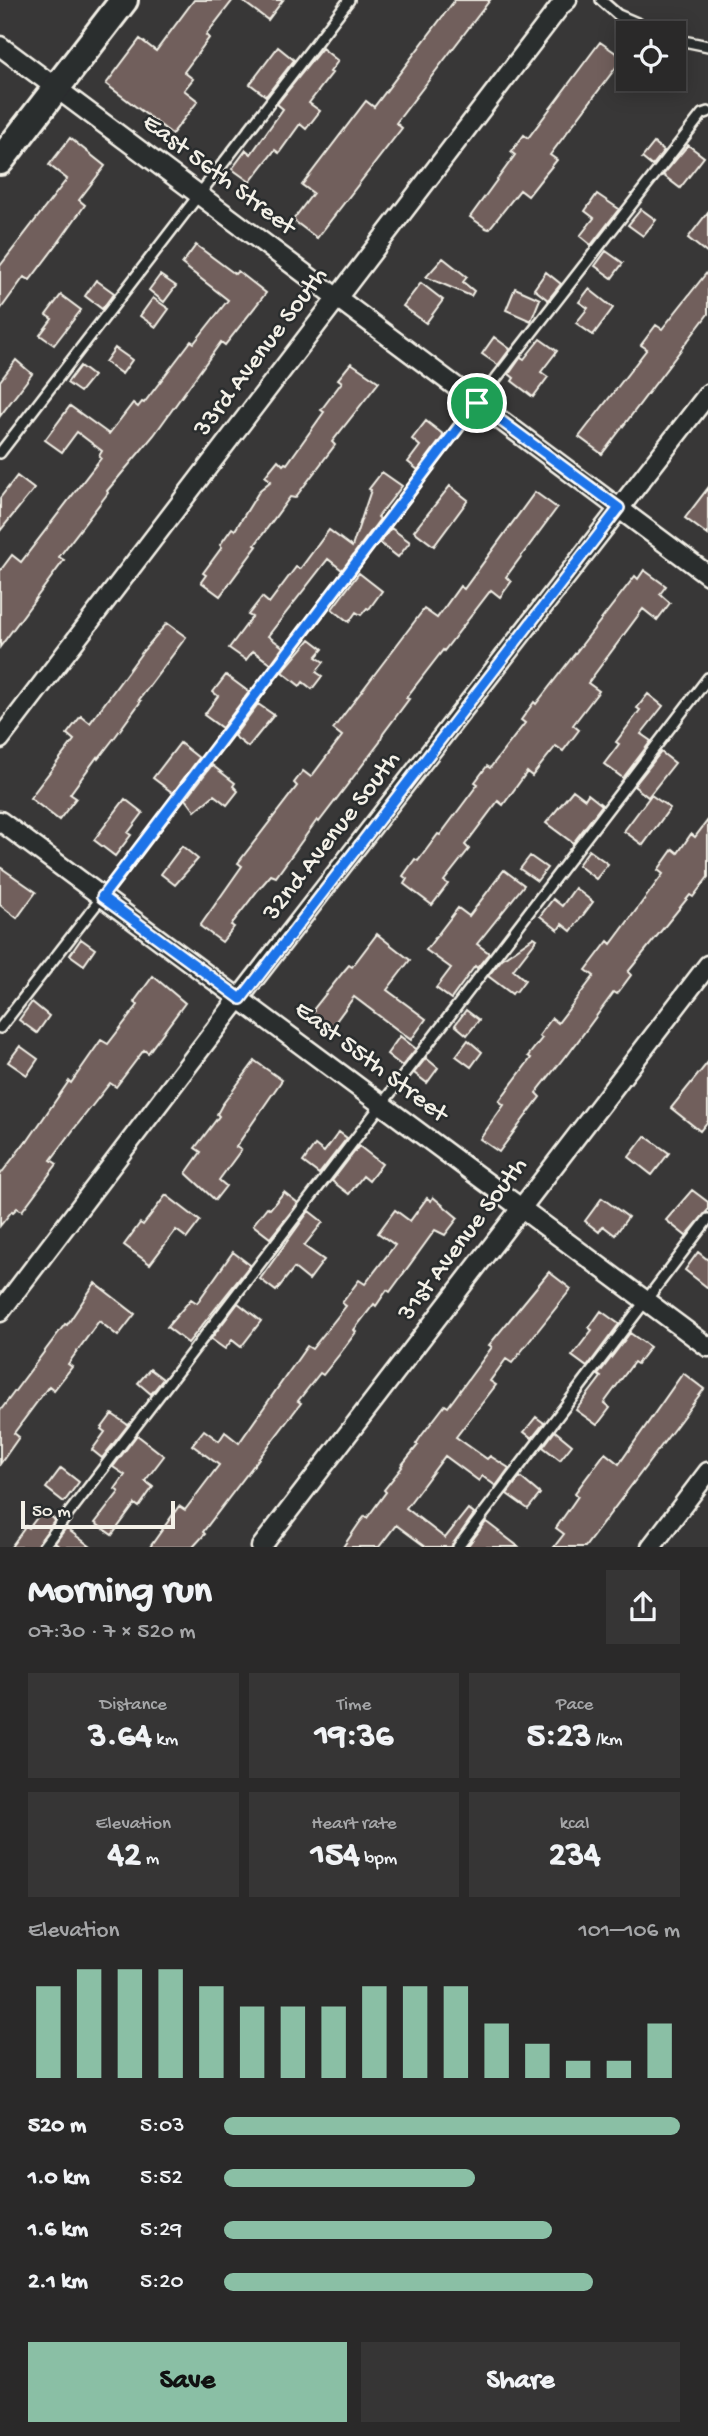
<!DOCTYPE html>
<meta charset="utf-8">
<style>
:root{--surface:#2a2929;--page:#363535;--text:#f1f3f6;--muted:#a5a6a8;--line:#464546;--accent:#8abfa5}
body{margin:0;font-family:"Gochi Hand",sans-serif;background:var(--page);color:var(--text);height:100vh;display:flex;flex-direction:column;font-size:26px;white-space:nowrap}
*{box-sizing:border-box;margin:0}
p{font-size:23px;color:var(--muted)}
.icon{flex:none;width:38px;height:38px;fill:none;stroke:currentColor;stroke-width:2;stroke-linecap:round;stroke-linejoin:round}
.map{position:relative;height:1547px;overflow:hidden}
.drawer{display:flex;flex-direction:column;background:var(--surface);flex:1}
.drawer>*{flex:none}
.tools{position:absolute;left:616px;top:21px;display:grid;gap:14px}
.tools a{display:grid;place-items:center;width:70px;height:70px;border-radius:0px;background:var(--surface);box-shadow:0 4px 18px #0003,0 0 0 2px var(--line);font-size:35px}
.scale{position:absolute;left:21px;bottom:18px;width:154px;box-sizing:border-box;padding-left:7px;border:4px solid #f4f1e8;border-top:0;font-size:19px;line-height:24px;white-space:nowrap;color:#f4f1e8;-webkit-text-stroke:5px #2a2d2e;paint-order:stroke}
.pin{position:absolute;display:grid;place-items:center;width:60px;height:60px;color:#fff;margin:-30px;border:4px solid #fff;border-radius:50%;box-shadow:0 2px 7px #0007}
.round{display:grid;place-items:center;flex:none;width:74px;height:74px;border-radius:0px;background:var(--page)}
.head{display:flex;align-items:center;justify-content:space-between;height:119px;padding:0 28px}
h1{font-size:38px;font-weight:700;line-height:52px}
.metrics{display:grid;grid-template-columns:repeat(3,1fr);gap:10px;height:119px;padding:7px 28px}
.metrics div{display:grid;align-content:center;border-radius:0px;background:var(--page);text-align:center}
.metrics b{font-size:35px;font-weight:700}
.metrics small{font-size:19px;font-weight:400}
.metrics p{font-size:19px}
.chart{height:196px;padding:14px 28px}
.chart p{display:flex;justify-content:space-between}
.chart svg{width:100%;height:126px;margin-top:7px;stroke:var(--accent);stroke-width:6}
.button{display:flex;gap:14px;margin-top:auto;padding:14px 28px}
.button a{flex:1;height:80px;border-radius:0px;background:var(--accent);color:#111;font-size:28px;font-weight:700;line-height:80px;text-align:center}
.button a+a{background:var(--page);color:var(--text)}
ul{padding:0 28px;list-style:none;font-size:23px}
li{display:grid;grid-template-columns:112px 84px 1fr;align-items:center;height:52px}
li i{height:18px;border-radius:9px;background:var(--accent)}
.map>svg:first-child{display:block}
.building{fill:#715f5b;stroke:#f4f1e8;stroke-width:2}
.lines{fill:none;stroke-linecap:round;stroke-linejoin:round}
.lane-casing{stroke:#f4f1e8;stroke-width:14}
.street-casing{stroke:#f4f1e8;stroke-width:23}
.secondary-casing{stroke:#f4f1e8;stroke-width:32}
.lane{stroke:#2a2d2e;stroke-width:9}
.street{stroke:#2a2d2e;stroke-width:18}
.secondary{stroke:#2a2d2e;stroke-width:26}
.route-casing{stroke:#fff;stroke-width:14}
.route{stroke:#1a73e8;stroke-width:9}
.labels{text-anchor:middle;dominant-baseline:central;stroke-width:5;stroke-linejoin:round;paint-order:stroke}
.street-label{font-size:26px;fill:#f4f1e8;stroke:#2a2d2e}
</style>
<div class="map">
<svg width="708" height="1547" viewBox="0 0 708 1547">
<rect width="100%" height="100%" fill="#383737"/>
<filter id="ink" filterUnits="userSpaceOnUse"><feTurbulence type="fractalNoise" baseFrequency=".0143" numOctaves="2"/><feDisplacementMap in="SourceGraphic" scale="14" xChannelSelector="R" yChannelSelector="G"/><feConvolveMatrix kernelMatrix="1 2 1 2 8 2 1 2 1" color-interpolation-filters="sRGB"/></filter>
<g filter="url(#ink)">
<path class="building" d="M 194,0 L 233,0 L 206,35 L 209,38 L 184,72 L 193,79 L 184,90 L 198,101 L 172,134 L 106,84 L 140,39 L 156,51 Z
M 241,0 L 283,0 L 268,20 Z
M 455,0 L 490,0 L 396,123 L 402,128 L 317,238 L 293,220 L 313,193 L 302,185 L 366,101 L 374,107 Z
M 600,42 L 623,58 L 550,155 L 557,160 L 543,177 L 528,196 L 520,190 L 489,229 L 486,228 L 470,217 L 515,155 L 511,152 L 524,135 L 528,138 Z
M 278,47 L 294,60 L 266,96 L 250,84 Z
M 322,48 L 338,61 L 330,72 L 332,73 L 309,103 L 320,111 L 306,129 L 300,124 L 279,153 L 275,150 L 250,182 L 232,169 L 246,150 L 251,154 L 283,109 L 277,104 Z
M 70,138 L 105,166 L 79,200 L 85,205 L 58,243 L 30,280 L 24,277 L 0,310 L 0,266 L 67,179 L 49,165 Z
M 654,143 L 664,151 L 652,166 L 642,158 Z
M 688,145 L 704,157 L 680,188 L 663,175 Z
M 597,194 L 619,209 L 591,245 L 580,236 L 594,218 L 585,211 Z
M 641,209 L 656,220 L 643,236 L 628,225 Z
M 708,212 L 708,254 L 688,238 Z
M 196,245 L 235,274 L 238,271 L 266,293 L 225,345 L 221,342 L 154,435 L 107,491 L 108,493 L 59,557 L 64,560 L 0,647 L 0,571 L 12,555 L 21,562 L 101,458 L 99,456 L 102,451 L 77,432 L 62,452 L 45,440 L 70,406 L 109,434 L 133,403 L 138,407 L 142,402 L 144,403 L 191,341 L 194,343 L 228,300 L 182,264 Z
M 606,251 L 623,263 L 612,278 L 595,266 Z
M 443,258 L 467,277 L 463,282 L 474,291 L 471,296 L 426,277 Z
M 708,271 L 708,314 L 602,454 L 579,437 L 647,349 L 641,345 L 656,325 L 662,329 Z
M 546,272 L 561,284 L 548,300 L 534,289 Z
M 160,275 L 176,286 L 164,302 L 149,290 Z
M 96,280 L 114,293 L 102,309 L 85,296 Z
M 421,283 L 443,300 L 426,323 L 403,306 Z
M 515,288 L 540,299 L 531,321 L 506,310 Z
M 589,289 L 613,308 L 593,335 L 576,323 L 588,308 L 579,302 Z
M 61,295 L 81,310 L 54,345 L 40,335 L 52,319 L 46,315 Z
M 153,298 L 169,309 L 156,327 L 140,316 Z
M 494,337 L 510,349 L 498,365 L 482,354 Z
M 540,339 L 557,351 L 541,372 L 548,377 L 533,397 L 512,381 L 514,378 L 509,374 L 521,357 L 524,359 Z
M 115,348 L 132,360 L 122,374 L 105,362 Z
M 16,360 L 32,374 L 0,416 L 0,381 Z
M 351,363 L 379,382 L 332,442 L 335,445 L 295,498 L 290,497 L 255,545 L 257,546 L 220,596 L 201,582 L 206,575 L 203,573 L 222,547 L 220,545 L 232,528 L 235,530 L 260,490 L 271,481 L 265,476 L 278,460 L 283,465 L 285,463 L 287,464 L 324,412 L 321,410 L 342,382 L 338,379 Z
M 80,366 L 93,376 L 80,392 L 67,383 Z
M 426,421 L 444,435 L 418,470 L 408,462 L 420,446 L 412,439 Z
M 382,472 L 402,486 L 378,517 L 380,519 L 342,570 L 328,559 L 268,636 L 283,647 L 271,664 L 253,651 L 246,660 L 229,648 L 252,617 L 248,615 L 262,597 L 269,603 L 296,567 L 300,569 L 329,530 L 352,547 L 371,490 L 369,489 Z
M 17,476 L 34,489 L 0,531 L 0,498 Z
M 450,486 L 468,500 L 434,546 L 414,531 Z
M 708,488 L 708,535 L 685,518 Z
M 535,492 L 557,508 L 506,577 L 511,582 L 500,597 L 491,590 L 444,651 L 443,650 L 406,698 L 409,699 L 383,734 L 380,742 L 319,822 L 317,820 L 276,877 L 271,875 L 258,890 L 231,925 L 234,927 L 222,942 L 200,926 L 242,866 L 238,863 L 297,786 L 294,783 L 303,771 L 311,777 L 342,736 L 333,729 L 424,609 L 437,618 L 460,586 L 464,589 Z
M 391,528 L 410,542 L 398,557 L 380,543 Z
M 644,570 L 666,586 L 660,594 L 670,603 L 657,620 L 643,609 L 588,683 L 599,691 L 573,725 L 579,730 L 563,751 L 556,746 L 532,776 L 527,772 L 503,805 L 498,801 L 465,845 L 469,849 L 444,881 L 448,884 L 432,905 L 404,884 L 407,879 L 403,876 L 415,859 L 418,861 L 438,834 L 440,835 L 478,784 L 475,782 L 487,766 L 490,768 L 525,723 L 521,720 L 534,702 L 536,704 L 635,576 L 638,579 Z
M 359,573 L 382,591 L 369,609 L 367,608 L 361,615 L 356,612 L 349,622 L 332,609 Z
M 167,623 L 186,637 L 139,700 L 141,701 L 115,737 L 98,759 L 97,757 L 70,794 L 76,798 L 59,820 L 30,798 L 74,740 L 67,734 L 81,716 L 90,723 L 143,651 Z
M 310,639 L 323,649 L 316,657 L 324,662 L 316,672 L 322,676 L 312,689 L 303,682 L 300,686 L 282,672 Z
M 226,675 L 249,692 L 222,728 L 204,715 L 218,696 L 213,692 Z
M 648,694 L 663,706 L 641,734 L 651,741 L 623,778 L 604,764 L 619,744 L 616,742 L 640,710 L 637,708 Z
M 258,704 L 274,715 L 248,747 L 234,736 Z
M 180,743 L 199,758 L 173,793 L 153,778 Z
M 661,752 L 675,763 L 648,797 L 634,786 Z
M 212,765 L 235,783 L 233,786 L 238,791 L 227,805 L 214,795 L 195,811 L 186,799 Z
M 573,790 L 585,799 L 588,794 L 602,805 L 573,843 L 546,823 Z
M 651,795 L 670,808 L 643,845 L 624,831 Z
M 125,799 L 143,813 L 128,833 L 131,835 L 115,856 L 94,840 Z
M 708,820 L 708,877 L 693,897 L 690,895 L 628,972 L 631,975 L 617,994 L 614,992 L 567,1056 L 566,1055 L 536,1093 L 540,1097 L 499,1152 L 480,1139 L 504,1105 L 499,1101 L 531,1058 L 528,1056 L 542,1038 L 539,1036 L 552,1018 L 558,1023 L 594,976 L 586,970 L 608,941 L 611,944 L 663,874 L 658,870 L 673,849 L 678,853 L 691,834 L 695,837 Z
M 182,846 L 198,859 L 175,885 L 161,874 Z
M 589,850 L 608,864 L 596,879 L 578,865 Z
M 530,856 L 547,868 L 537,881 L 520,869 Z
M 0,867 L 36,892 L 17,918 L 0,905 Z
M 504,870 L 524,885 L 477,944 L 489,953 L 477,968 L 475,966 L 451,999 L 436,988 L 451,968 L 426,950 L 458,908 L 469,916 Z
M 575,888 L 593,902 L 571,931 L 562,924 L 558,930 L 540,916 L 553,899 L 562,906 Z
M 377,934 L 410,960 L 387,990 L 426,1019 L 411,1040 L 354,997 L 330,1029 L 312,1015 L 314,1011 L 313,1010 L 344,971 L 349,965 L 352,967 Z
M 534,937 L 537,939 L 513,970 L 525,980 L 516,992 L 514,991 L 512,994 L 488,976 L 502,959 Z
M 81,939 L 95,949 L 84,965 L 70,955 Z
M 153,976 L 185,1003 L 148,1053 L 144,1050 L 116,1087 L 110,1083 L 74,1129 L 51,1160 L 57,1164 L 22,1211 L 17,1208 L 13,1212 L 12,1211 L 0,1226 L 0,1175 L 26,1141 L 27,1142 L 69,1081 L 71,1083 L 101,1040 L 108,1044 L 138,1005 L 134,1002 Z
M 32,1002 L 49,1016 L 37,1033 L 19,1020 Z
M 466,1010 L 479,1020 L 467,1035 L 455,1025 Z
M 400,1036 L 416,1049 L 402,1066 L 387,1054 Z
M 468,1040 L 482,1052 L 471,1067 L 456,1056 Z
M 20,1046 L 38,1059 L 27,1075 L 8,1062 Z
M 426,1058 L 438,1068 L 427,1083 L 414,1073 Z
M 255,1061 L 282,1080 L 236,1147 L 241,1150 L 219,1180 L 226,1186 L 215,1200 L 186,1173 L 201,1152 L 195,1148 L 219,1116 L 217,1114 L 222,1105 Z
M 708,1062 L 708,1121 L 700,1131 L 671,1108 Z
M 339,1132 L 347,1138 L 319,1174 L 303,1162 L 315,1145 L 324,1152 Z
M 645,1136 L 669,1153 L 652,1175 L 629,1157 Z
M 359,1146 L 382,1164 L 369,1181 L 363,1176 L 349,1194 L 332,1181 Z
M 692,1190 L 708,1202 L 708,1210 L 686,1236 L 666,1220 Z
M 284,1192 L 298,1203 L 270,1238 L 253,1225 L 267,1207 L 270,1209 Z
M 166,1195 L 200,1221 L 187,1238 L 176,1230 L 150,1264 L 124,1245 L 140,1223 L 143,1225 Z
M 433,1197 L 458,1218 L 445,1235 L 435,1230 L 390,1292 L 387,1290 L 376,1306 L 374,1304 L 354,1330 L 356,1332 L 339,1355 L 323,1375 L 320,1373 L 298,1401 L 301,1403 L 203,1532 L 205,1534 L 193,1547 L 150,1547 L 179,1506 L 185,1510 L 219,1465 L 192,1445 L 204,1430 L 219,1441 L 225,1432 L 239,1443 L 307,1346 L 312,1349 L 346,1306 L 342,1303 L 359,1280 L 365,1284 L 395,1245 L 378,1233 L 395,1210 L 410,1221 L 427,1198 L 431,1201 Z
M 602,1198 L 628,1217 L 615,1235 L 603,1226 L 599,1232 L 585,1221 Z
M 309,1211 L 323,1222 L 304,1246 L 324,1260 L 309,1280 L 294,1268 L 276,1291 L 260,1279 Z
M 233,1252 L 250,1265 L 188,1343 L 167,1327 L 191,1299 L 197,1303 Z
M 698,1252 L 708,1260 L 708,1288 L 685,1270 Z
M 549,1272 L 571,1289 L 512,1363 L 506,1359 L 490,1381 L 496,1385 L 456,1437 L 487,1459 L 490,1456 L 509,1468 L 496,1486 L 482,1476 L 479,1481 L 445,1456 L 406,1508 L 445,1538 L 468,1509 L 474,1514 L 451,1547 L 426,1547 L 396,1525 L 379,1547 L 343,1547 L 360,1522 L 365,1516 L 367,1518 L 386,1492 L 384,1490 L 402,1467 L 401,1466 L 418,1445 L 416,1444 L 422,1435 L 445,1405 L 448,1407 L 492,1347 L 489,1345 Z
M 95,1283 L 135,1314 L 118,1336 L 99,1321 L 68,1364 L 72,1367 L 54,1390 L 49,1386 L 14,1433 L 19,1437 L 0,1464 L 0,1411 L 65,1324 L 67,1325 Z
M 238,1303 L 261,1321 L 241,1347 L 232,1340 L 225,1349 L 211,1339 Z
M 601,1311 L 619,1324 L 587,1367 L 572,1356 L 592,1330 L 589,1328 Z
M 630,1333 L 650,1347 L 637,1364 L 634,1362 L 604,1403 L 610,1408 L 597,1425 L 576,1410 L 601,1377 L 598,1375 Z
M 150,1369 L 163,1379 L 151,1394 L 138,1383 Z
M 683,1373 L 704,1389 L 683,1417 L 585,1547 L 554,1547 L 564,1534 L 556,1528 L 578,1496 L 575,1493 L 605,1453 L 619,1464 Z
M 112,1414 L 128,1425 L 102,1458 L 92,1450 L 105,1432 L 101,1429 Z
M 536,1417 L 544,1423 L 532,1438 L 524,1432 Z
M 555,1431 L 572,1445 L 560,1460 L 543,1447 Z
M 137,1435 L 164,1456 L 145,1481 L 153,1487 L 139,1507 L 135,1504 L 112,1535 L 95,1523 L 119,1492 L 115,1489 L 125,1475 L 113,1467 Z
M 61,1468 L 79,1482 L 64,1502 L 46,1488 Z
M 520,1477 L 540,1494 L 528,1509 L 507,1494 Z
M 43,1510 L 55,1520 L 36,1547 L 11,1547 L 26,1526 L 29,1528 Z
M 486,1522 L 489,1524 L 519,1547 L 467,1547 Z
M 66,1528 L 91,1547 L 60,1547 L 55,1543 Z"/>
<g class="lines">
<defs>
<path id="lane" d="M 601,0 L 618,15 L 660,33
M 674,39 L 708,46
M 0,453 L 349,0
M 0,1028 L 117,878 L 477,403 L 702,114 L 708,112
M 43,1547 L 708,678
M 458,1547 L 708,1219"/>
<path id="street" d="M 0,46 L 708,575
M 0,739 L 561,5 L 567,0
M 0,821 L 708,1347
M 0,1312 L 227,1014 L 708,394
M 261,1547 L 708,965
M 651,1547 L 708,1472"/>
<path id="secondary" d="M 0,161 L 124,0"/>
</defs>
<use href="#lane" class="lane-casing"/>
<use href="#street" class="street-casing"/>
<use href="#secondary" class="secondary-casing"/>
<use href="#lane" class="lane"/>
<use href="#street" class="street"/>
<use href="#secondary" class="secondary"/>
</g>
</g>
<g class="lines" filter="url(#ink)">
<defs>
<path id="route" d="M 477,403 L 619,508 L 241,999 L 102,897 Z"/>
</defs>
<use href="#route" class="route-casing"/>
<use href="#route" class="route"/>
</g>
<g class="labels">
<g class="street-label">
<text transform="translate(218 176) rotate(37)">East 56th Street</text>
<text transform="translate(262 353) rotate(-53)">33rd Avenue South</text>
<text transform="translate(333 837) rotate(-52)">32nd Avenue South</text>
<text transform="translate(370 1063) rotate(37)">East 55th Street</text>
<text transform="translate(464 1240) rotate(-53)">31st Avenue South</text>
</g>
</g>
</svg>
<div class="tools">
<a><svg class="icon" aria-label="locate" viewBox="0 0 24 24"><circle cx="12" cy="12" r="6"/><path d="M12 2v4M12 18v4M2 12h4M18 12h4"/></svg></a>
</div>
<div class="scale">50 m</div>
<div class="pin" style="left:477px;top:403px;background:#1e9e55"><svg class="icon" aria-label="arrive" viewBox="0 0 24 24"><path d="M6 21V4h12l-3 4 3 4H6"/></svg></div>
</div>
<section class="drawer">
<div class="head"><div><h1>Morning run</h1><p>07:30 · 7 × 520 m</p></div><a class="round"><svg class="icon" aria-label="share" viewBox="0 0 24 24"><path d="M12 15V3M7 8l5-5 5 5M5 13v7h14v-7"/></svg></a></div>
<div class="metrics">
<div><p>Distance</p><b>3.64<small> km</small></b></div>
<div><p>Time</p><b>19:36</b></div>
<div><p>Pace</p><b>5:23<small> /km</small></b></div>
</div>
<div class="metrics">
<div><p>Elevation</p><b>42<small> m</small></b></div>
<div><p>Heart rate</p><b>154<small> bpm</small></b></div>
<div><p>kcal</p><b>234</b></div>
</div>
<div class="chart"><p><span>Elevation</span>101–106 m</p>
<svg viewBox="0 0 160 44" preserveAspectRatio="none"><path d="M5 44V12M15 44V6M25 44V6M35 44V6M45 44V12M55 44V19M65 44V19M75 44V19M85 44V12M95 44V12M105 44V12M115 44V25M125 44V32M135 44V38M145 44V38M155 44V25"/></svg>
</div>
<ul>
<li><b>520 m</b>5:03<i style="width:100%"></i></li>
<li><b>1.0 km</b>5:52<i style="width:55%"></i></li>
<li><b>1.6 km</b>5:29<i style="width:72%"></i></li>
<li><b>2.1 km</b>5:20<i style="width:81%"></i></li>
</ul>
<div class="button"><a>Save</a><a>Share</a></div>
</section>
